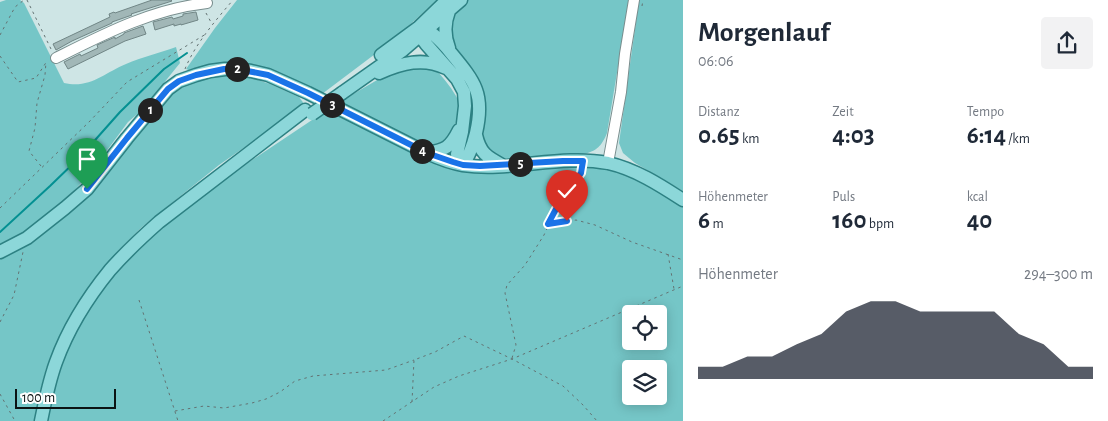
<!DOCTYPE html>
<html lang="de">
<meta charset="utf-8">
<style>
:root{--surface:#fff;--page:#f2f2f3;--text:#1f2937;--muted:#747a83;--accent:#111827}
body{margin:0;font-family:"Alegreya Sans",sans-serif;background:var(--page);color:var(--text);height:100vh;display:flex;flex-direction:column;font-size:19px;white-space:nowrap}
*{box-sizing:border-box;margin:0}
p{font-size:16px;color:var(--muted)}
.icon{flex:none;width:28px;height:28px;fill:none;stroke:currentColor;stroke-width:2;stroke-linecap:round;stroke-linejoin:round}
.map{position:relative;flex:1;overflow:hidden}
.drawer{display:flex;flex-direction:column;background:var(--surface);width:425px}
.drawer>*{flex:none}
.buttons{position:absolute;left:622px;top:305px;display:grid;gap:10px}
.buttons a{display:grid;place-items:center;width:45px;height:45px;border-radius:5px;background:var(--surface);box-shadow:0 2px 12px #0003;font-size:25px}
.scale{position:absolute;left:15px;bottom:12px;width:101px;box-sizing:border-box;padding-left:5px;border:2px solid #0b1313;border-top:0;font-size:14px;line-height:18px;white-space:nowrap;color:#0b1313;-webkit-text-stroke:4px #fff;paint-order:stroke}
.pin{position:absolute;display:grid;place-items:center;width:42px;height:42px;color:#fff;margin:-51px -21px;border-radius:50% 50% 50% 0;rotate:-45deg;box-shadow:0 0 5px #0007}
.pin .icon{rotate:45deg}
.km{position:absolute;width:25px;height:25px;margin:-12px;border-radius:50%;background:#222;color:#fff;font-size:14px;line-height:25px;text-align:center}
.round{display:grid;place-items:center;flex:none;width:52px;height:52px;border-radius:5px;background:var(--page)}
.overview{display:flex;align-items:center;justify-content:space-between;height:85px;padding:0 15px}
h1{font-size:28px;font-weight:600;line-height:38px}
.figures{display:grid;grid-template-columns:repeat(3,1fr);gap:8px;height:85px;padding:5px 15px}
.figures div{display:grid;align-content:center}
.figures b{font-size:25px;font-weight:600}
.figures small{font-size:14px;font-weight:400}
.figures p{font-size:14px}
.chart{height:140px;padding:10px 15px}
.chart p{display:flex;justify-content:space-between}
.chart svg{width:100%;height:90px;margin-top:5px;fill:var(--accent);opacity:.7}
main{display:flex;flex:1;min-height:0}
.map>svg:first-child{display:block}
.green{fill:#75c6c7;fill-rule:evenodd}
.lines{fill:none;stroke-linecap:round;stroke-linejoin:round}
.stream{stroke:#049092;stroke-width:2}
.building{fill:#a1b7b7;stroke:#718686}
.minor-casing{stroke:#798e8e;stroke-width:12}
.major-casing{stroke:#2d8183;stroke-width:15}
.path{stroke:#637272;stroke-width:1;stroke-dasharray:2.5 4;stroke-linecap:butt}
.minor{stroke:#fff;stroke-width:10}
.major{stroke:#8cd7d9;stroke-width:12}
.major-bridge-casing{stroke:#2d8183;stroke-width:15;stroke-linecap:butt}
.major-bridge{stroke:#8cd7d9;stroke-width:12}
.route-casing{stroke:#fff;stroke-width:10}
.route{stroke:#1a73e8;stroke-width:6}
</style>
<main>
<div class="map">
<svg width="683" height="421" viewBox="0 0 683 421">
<rect width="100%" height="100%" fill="#cee5e5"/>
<path class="green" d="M 6,0 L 20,0 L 24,3 L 64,83 C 90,89 104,73 126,64 C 142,57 159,53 176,47 L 180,63 L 142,110 L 128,122 L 91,172 L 73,192 L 36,225 L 0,246 L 0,2 Z
M 237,0 L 437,0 L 391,42 L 322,94 L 282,76 L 191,71 L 186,69 L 215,28 Z
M 465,0 L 629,0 L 607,133 C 601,148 595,152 579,155 L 515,160 L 494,157 L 480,139 L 482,123 L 452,41 L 450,21 L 454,13 Z
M 639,0 L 683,0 L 683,191 L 635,163 L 623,153 L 619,143 Z
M 404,67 L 435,69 C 443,77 457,94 460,105 C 462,116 450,136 441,143 C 436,146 431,145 425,144 L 344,105 L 343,100 L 384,76 Z
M 230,75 L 249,77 L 270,84 L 299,97 L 305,105 L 219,165 L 142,227 L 119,250 L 83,296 L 68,320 L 46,369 L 39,396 L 34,421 L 0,421 L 0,259 L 29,242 L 161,100 L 184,84 L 209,77 Z
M 327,110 L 414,151 L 429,160 L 573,164 L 623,171 L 660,191 L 683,206 L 683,421 L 47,421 L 55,380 L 71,340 L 84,316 L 100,291 L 113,275 L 147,239 L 217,181 L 243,166 ZM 631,314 L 659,314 L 659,341 L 631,341 ZM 631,369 L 659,369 L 659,396 L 631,396 Z"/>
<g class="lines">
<path class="stream" d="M 0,232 L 50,186 L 80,157 L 120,112 L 164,69 L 187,53"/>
</g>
<path class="building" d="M 152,0 L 171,0 L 172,1 L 131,14 L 132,15 L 112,22 L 112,23 L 72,41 L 56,50 L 53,44 L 110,17 L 109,14 L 114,12 L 115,13 Z
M 196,12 L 198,20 L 181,25 L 181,24 L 174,26 L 174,24 L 155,30 L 153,22 L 172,17 L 173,19 L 183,16 L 183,14 Z
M 143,26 L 146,34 L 125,41 L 68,69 L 64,62 L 80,54 L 81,56 L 98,48 L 97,45 L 115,37 L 115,39 L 124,34 L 124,33 Z"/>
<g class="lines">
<defs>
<path id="minor" d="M 56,58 C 104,34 152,9 207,3
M 608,163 L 621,92 L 625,54 L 634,0"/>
<path id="major" d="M 419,27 C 432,30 443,43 451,53 C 475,82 485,94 476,133 C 473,145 470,155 463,165
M 419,27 L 420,36 L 426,44 L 457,79 L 464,92 L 465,106 L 462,132 L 457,154 L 463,165
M 449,48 C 444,35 444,24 449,11
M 381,55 L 419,27 L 447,0
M 379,73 C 402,63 423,57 446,68
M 342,93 L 403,50 L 461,0
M 476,135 C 480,153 487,157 502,165
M 427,153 C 445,150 450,148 459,130
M 0,252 L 27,238 L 65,208 L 87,189 L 127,138 L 168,89 L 179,81 L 196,75 L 210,71 L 225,69 L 237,69 L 251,71 L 268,75 L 308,93 L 427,153 C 438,158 451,163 463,165 C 511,172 560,154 608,163 C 635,169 660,185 683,200
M 41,421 C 45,401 49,381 56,362 C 68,329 88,297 110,270 C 125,253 142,237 159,222 L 305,110"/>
</defs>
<use href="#minor" class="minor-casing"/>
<use href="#major" class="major-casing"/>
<path class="path" d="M 27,0 L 51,49
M 642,6 L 643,0
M 206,13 L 212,24
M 0,35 L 15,7 L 24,0
M 0,56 L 18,82 L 36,78 L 47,61
M 185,69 C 195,44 216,20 233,0
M 41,166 L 29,151 L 35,128 L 37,103 L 45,75 L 46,62
M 0,208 L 89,122 L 127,82 L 206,34
M 549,224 L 576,220 L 595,225 L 632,242 L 683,260
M 668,254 L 674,289
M 139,300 L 178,421
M 0,322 L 14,295 L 23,252
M 512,358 L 516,345 L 505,293 L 507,285 L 525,265 L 544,235 L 556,209 L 581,172
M 0,394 L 15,421
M 412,402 L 414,360 L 435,352 L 464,336 L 512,359 L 563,386 L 583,405 L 597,421
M 175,411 L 204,406 L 224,408 L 252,403 L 266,399 L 280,392 L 295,381 L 313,376 L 386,370 L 414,360
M 383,421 L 434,387 L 459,376 L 512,359 L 683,286"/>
<use href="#minor" class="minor"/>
<use href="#major" class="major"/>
<defs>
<path id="major-bridge" d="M 312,114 L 342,93"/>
</defs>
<use href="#major-bridge" class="major-bridge-casing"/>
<use href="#major-bridge" class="major-bridge"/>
</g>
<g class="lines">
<defs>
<path id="route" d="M 87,189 L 127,138 L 168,89 L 179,81 L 196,75 L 224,69 L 237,69 L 268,75 L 308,93 L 427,153 L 453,162 L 463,165 L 480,166 L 563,161 L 583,161 L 581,173 L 556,209 L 548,224 L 567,221"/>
</defs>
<use href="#route" class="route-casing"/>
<use href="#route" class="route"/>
</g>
</svg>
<div class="buttons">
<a><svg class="icon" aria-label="locate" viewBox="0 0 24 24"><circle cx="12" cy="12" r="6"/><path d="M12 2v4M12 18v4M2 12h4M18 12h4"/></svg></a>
<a><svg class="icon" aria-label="layers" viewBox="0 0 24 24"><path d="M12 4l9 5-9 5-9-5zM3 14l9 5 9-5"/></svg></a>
</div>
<div class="scale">100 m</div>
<div class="pin" style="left:87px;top:189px;background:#1e9e55"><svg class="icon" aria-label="arrive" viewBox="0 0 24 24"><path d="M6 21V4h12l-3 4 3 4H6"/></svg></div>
<div class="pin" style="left:567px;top:221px;background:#d93025"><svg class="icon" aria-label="check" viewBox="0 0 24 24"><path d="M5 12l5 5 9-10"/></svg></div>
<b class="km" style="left:150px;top:110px">1</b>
<b class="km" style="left:237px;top:69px">2</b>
<b class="km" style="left:332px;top:105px">3</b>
<b class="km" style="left:422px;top:151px">4</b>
<b class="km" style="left:520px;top:164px">5</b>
</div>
<section class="drawer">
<div class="overview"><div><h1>Morgenlauf</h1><p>06:06</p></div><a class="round"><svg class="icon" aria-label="share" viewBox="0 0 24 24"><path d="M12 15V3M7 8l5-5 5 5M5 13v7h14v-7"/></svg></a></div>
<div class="figures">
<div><p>Distanz</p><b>0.65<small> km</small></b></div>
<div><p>Zeit</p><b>4:03</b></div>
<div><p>Tempo</p><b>6:14<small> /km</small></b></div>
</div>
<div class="figures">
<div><p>Höhenmeter</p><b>6<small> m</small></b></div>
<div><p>Puls</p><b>160<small> bpm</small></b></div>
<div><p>kcal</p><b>40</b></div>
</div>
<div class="chart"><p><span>Höhenmeter</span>294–300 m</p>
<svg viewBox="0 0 160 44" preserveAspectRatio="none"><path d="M0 44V38L10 38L20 33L30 33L40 27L50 22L60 11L70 6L80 6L90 11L100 11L110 11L120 11L130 22L140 27L150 38L160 38V44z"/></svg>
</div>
</section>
</main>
